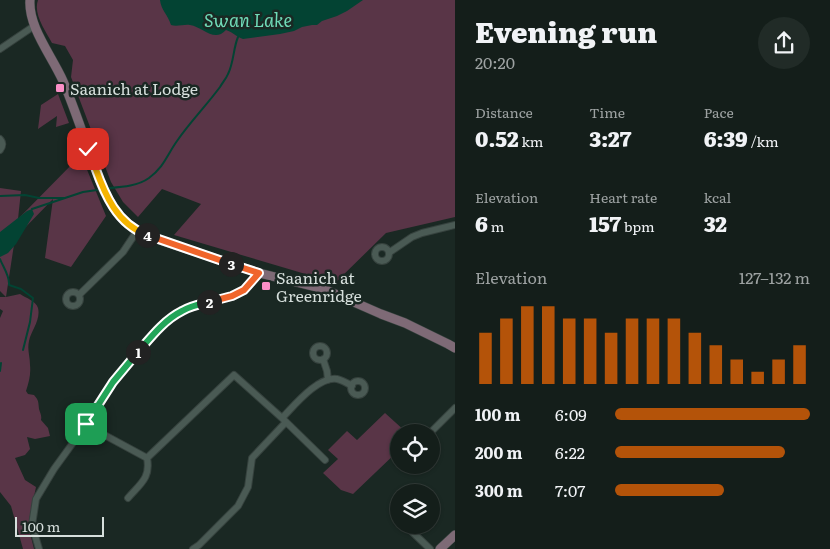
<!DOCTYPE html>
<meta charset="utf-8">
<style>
:root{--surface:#141e1a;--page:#212b27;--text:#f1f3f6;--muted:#9da2a2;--line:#333c39;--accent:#b45309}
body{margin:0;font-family:Literata,serif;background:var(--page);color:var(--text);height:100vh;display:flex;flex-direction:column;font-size:19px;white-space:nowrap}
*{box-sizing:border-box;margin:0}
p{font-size:16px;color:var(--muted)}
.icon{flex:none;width:28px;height:28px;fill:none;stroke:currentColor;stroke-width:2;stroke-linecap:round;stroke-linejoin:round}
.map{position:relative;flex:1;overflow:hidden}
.details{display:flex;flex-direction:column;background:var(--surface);width:375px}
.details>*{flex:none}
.tools{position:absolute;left:390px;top:424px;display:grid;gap:10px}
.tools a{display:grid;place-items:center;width:50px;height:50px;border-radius:50%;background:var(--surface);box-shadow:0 1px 4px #0004,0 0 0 1px var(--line);font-size:25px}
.scale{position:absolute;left:15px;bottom:12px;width:89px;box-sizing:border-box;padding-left:5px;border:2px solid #d6dfdc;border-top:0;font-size:14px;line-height:18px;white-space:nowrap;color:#d6dfdc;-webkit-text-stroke:4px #1a2823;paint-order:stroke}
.pin{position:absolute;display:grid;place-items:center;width:42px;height:42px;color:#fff;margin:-21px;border-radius:10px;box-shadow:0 2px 8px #0006}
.km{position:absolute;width:25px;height:25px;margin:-12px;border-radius:50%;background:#222;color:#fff;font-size:14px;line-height:25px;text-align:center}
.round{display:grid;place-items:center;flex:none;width:52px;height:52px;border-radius:26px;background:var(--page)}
.headline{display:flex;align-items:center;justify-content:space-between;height:85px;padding:0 20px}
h1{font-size:28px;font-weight:800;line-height:38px}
.stats{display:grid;grid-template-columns:repeat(3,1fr);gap:8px;height:85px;padding:5px 20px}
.stats div{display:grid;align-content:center}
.stats b{font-size:21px;font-weight:800}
.stats small{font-size:14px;font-weight:400}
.stats p{font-size:14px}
.chart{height:140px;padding:10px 20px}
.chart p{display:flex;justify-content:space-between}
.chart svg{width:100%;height:90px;margin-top:5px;stroke:var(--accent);stroke-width:6}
ul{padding:0 20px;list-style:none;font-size:16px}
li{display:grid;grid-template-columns:80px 60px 1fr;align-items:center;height:38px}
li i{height:12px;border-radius:6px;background:var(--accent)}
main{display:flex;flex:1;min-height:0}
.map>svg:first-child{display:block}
.green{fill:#593547}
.water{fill:#034333}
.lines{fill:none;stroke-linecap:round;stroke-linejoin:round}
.stream{stroke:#034333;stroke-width:2}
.street-casing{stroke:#36423e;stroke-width:8}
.secondary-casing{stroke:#36423e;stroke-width:10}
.street{stroke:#4a5a54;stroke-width:6}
.secondary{stroke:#7e6a76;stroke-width:9}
.split-1-casing{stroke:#fff;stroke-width:10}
.split-2-casing{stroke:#fff;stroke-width:10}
.split-3-casing{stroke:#fff;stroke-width:10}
.split-4-casing{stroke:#fff;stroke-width:10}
.split-5-casing{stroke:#fff;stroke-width:10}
.split-6-casing{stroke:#fff;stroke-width:10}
.split-1{stroke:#22a559;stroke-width:6}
.split-2{stroke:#22a559;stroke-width:6}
.split-3{stroke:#f0652b;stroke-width:6}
.split-4{stroke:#f0652b;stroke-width:6}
.split-5{stroke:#f5b400;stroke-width:6}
.split-6{stroke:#f5b400;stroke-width:6}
.poi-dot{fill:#fa8fc7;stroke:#1a2823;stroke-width:2}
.labels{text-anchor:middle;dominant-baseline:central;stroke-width:5;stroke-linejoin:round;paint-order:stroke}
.poi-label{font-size:16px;fill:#d6dfdc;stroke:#1a2823;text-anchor:start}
.water-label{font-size:18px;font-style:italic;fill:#6fdab7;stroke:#1a2823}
</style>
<main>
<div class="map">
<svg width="455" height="549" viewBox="0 0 455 549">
<rect width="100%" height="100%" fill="#1a2823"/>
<path class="green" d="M 38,0 L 455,0 L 455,217 L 386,233 L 334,284 L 319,278 L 174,235 L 201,204 L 162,189 L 138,217 L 123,202 L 111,182 L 71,77 L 73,60 L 65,46 L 52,43 C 45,30 33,14 38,0 Z
M 58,94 L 69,123 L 56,127 L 57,116 L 38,129 L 41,105 Z
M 81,155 L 106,216 L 71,267 L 45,258 L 53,199 L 15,238 L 6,297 L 20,294 C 26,298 36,301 38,308 C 41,320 31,331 29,341 C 27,350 30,356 30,365 C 31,374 29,382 26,391 L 28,394 L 34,395 C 39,401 38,401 39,409 C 40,413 42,415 41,420 L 48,428 L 50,436 L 35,439 L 27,437 L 30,449 L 25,455 L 15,458 L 25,480 L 36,487 L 28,525 L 34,549 L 23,549 L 11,506 L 0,492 L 0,318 L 3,311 L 0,309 L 0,297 L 6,297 L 0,291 L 0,188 L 21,191 L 18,219 Z
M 385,413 L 406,432 L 399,432 L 399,450 L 353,494 L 341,490 L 323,473 L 338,459 L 328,450 L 347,431 L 357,440 Z"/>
<path class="water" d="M 160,0 L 363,0 L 347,11 L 337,16 L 322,21 L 317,25 L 312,25 L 302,27 L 294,31 L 280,34 L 243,39 C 236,37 233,32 226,30 C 214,43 203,27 190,25 C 184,24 177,27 171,25 C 168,15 161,10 160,0 Z
M 32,209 L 34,214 L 16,244 L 8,253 L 0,257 L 0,232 L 27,211 Z"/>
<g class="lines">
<path class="stream" d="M 109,188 C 122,187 138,186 149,178 C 164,167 167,155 177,141 C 190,122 206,106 220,87 C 222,83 226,79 228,74 C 234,62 233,49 238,37
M 0,196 L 25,195 L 39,198 L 64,198
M 32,209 L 83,192 L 97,190
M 0,259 C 3,267 10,276 9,285 L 21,289 L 33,298 L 30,322 L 23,350
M 0,371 L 1,363"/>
<defs>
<path id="street" d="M 0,49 L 34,26
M 0,139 C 3,142 3,146 0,150
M375 254a7 7 0 1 1 14 0a7 7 0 1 1-14 0Z
M 390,252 L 412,237 L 422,233 L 455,225
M66 299a7 7 0 1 1 14 0a7 7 0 1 1-14 0Z
M 79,295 L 123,252 L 137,231
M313 353a7 7 0 1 1 14 0a7 7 0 1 1-14 0Z
M 323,359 L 327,371 L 328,380
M351 388a7 7 0 1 1 14 0a7 7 0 1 1-14 0Z
M 282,418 C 294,406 318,376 337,379 C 342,380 347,383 352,386
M 86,425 L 147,458
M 431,432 L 455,408
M 147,458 L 234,375 L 282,418 L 325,460
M 128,498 C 140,484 151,478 147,458
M 405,525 L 430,549
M 39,549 L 32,525 L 36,499 L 54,469 L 83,429 L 113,383 L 155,332 L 170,319 L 181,311 L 191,307 L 232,296 L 244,290 L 259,273
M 193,549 L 199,545 L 238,506 L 248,487 L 252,458 L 286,422"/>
<path id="secondary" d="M 30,0 C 28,27 52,56 63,81 C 78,116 89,154 103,189 C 117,217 125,226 154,238 L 259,273 L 324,289 L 381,314 L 405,323 L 448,344 L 455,348
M 440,549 L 455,535"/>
</defs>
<use href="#street" class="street-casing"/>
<use href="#secondary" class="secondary-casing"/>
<use href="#street" class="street"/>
<use href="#secondary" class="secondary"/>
</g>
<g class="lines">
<defs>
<path id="split-1" d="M 86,424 L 113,382 L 138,352"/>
<path id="split-2" d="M 138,352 C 151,337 164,320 182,311 C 190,306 200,304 209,302"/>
<path id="split-3" d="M 209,302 L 232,296 L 244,290 L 259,273 L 231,264"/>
<path id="split-4" d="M 147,235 L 231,264"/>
<path id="split-5" d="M 95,167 C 105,195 117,224 147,235"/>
<path id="split-6" d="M 88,149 L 95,167"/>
</defs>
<use href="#split-1" class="split-1-casing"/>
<use href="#split-2" class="split-2-casing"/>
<use href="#split-3" class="split-3-casing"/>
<use href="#split-4" class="split-4-casing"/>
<use href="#split-5" class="split-5-casing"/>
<use href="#split-6" class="split-6-casing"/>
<use href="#split-1" class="split-1"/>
<use href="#split-2" class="split-2"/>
<use href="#split-3" class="split-3"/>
<use href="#split-4" class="split-4"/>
<use href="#split-5" class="split-5"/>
<use href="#split-6" class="split-6"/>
</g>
<g class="poi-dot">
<rect x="55" y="83" width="10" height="10" rx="2.5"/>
<rect x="261" y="281" width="10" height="10" rx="2.5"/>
</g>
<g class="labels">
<g class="poi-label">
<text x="70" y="88">Saanich at Lodge</text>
<text x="276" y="277">Saanich at<tspan x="276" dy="18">Greenridge</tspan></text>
</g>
<g class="water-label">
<text x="248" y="19">Swan Lake</text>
</g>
</g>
</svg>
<div class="tools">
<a><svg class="icon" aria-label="locate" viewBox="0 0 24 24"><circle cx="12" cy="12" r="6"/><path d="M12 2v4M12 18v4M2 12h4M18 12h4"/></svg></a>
<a><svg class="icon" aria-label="layers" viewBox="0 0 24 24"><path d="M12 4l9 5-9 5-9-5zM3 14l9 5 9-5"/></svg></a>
</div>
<div class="scale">100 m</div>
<div class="pin" style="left:86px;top:424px;background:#1e9e55"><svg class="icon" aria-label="arrive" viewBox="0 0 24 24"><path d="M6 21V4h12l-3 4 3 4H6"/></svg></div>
<div class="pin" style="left:88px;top:149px;background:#d93025"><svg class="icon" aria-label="check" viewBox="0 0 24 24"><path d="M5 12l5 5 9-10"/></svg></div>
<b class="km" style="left:138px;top:352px">1</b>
<b class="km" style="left:209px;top:302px">2</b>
<b class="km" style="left:231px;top:264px">3</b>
<b class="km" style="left:147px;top:235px">4</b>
</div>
<section class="details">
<div class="headline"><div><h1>Evening run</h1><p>20:20</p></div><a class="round"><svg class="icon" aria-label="share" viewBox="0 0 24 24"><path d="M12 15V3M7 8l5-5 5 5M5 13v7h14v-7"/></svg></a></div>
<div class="stats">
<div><p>Distance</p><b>0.52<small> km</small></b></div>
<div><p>Time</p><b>3:27</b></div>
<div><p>Pace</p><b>6:39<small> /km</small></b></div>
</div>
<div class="stats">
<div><p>Elevation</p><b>6<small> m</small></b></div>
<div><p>Heart rate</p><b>157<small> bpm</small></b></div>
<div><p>kcal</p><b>32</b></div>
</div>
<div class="chart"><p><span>Elevation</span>127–132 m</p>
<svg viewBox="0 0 160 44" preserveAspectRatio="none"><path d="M5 44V19M15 44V12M25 44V6M35 44V6M45 44V12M55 44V12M65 44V19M75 44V12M85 44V12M95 44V12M105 44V19M115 44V25M125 44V32M135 44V38M145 44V32M155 44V25"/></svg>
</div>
<ul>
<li><b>100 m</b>6:09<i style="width:100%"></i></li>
<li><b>200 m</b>6:22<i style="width:87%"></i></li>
<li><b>300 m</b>7:07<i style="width:56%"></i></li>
</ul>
</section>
</main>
